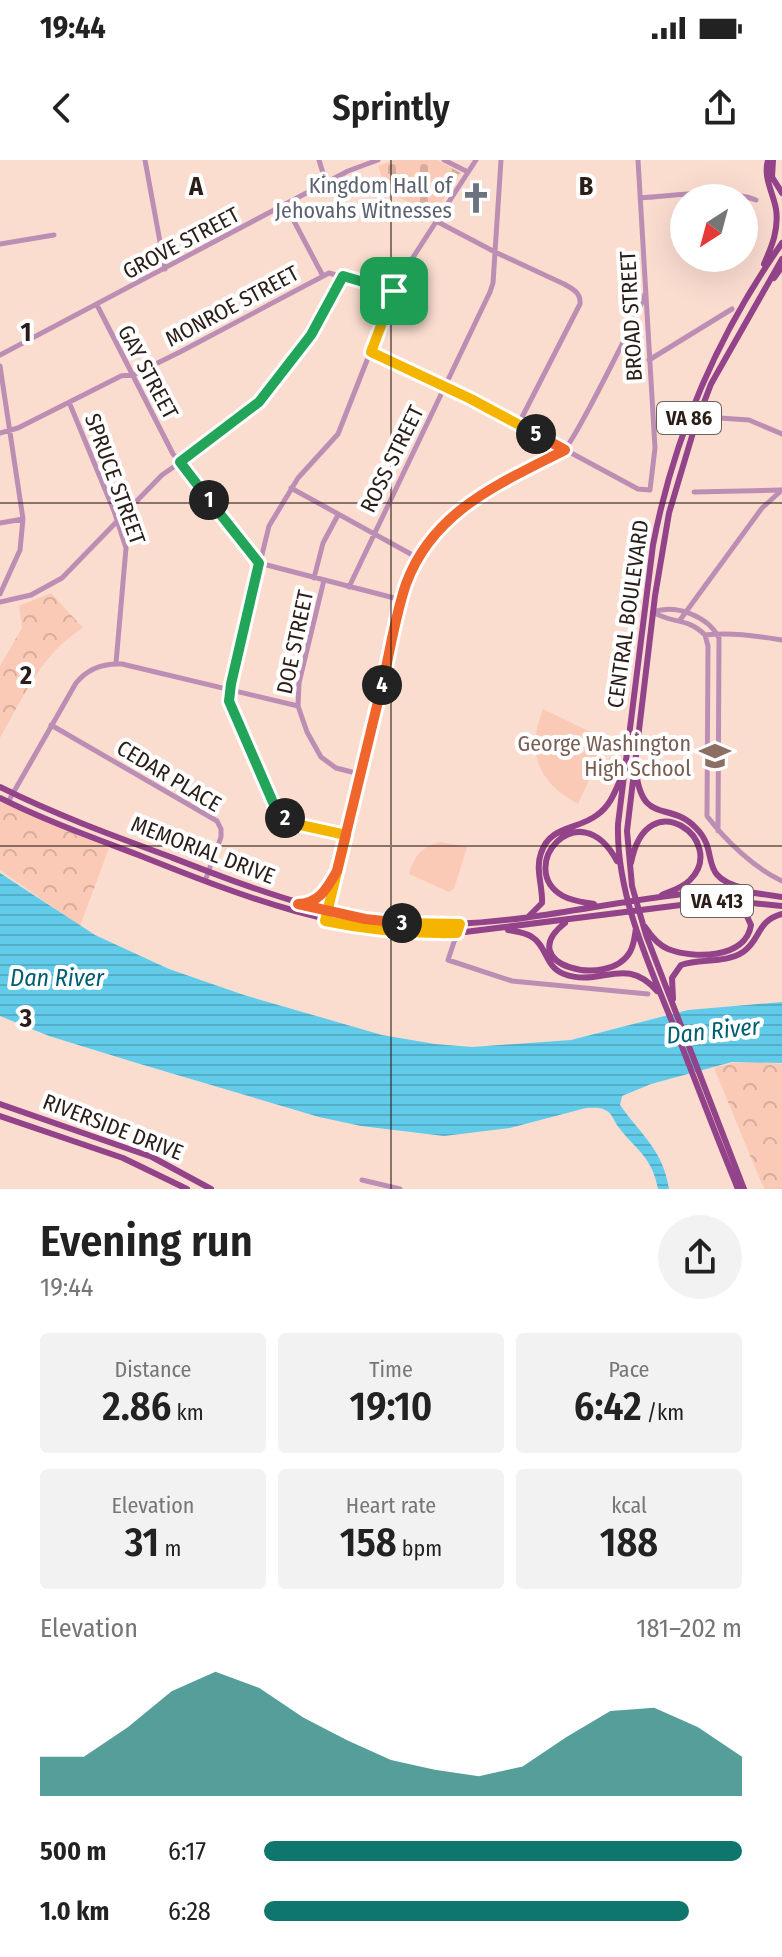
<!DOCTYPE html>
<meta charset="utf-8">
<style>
:root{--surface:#fff;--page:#f2f2f2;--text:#222;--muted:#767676;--accent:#0f766e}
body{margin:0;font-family:"Fira Sans Condensed",sans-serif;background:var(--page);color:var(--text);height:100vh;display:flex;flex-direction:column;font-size:30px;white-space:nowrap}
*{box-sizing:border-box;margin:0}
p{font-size:26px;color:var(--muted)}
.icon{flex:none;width:44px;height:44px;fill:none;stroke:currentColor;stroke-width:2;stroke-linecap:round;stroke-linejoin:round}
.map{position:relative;height:1029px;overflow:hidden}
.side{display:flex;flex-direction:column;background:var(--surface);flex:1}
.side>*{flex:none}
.needle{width:52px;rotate:216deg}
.controls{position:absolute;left:670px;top:24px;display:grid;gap:16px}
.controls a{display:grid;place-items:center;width:88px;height:88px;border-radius:50%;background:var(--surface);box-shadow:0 8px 32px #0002;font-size:40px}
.pin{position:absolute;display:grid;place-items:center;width:68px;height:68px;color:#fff;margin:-34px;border-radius:16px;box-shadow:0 4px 12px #0006}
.km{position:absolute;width:40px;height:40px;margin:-20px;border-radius:50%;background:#222;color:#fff;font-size:22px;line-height:40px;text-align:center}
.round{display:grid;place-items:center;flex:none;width:84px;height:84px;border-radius:42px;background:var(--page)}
.summary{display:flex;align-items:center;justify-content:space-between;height:136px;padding:0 40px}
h1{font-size:44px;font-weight:600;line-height:60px}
.figures{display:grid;grid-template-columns:repeat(3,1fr);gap:12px;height:136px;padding:8px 40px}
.figures div{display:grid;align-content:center;border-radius:8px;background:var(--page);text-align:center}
.figures b{font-size:40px;font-weight:600}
.figures small{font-size:22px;font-weight:400}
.figures p{font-size:22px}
.chart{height:224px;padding:16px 40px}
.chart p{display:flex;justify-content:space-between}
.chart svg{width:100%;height:144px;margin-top:8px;fill:var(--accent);opacity:.7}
ul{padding:0 40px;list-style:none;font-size:26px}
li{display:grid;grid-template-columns:128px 96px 1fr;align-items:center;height:60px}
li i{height:20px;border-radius:10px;background:var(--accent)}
.status{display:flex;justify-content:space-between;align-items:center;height:56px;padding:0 40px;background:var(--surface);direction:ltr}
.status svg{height:22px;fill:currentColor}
header{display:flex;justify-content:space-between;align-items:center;height:104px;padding:0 40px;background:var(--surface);font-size:36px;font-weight:600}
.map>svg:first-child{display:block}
.forest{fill:url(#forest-crowns)}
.cemetery{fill:url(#cemetery-stones)}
.pitch{fill:#facab6}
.water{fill:url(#water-rules)}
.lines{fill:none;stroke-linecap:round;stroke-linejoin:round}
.minor{stroke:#bc8eb4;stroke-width:5}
.major{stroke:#934389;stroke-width:6}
.split-1-casing{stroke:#fff;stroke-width:16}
.split-2-casing{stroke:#fff;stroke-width:16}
.split-3-casing{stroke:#fff;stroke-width:16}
.split-4-casing{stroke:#fff;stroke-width:16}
.split-5-casing{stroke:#fff;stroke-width:16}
.split-6-casing{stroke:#fff;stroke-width:16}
.split-1{stroke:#22a559;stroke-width:10}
.split-2{stroke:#22a559;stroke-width:10}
.split-3{stroke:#f5b400;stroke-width:10}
.split-4{stroke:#f0652b;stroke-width:10}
.split-5{stroke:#f0652b;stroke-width:10}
.split-6{stroke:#f5b400;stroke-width:10}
.grid{fill:none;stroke:#2b1e18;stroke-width:2;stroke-opacity:0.55}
.labels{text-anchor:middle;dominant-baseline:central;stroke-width:8;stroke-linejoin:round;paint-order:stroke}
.shield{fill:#fff;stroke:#6b625d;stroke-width:2}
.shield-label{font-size:20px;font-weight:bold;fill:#2b1e18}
.worship-label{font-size:22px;fill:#5b616d;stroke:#fff;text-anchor:end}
.street-label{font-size:22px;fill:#2b1e18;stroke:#fff}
.education-label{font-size:22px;fill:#785e54;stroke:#fff;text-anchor:end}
.water-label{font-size:24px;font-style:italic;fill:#005e73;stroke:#fff}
.grid-label{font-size:26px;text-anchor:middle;font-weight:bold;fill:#2b1e18;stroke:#fff;stroke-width:8;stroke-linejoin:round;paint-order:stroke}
</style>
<div class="status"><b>19:44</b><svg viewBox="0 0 49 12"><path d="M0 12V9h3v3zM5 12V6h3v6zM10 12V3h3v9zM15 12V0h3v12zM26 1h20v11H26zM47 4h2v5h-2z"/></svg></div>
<header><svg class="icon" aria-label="back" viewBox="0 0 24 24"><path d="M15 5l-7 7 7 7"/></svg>Sprintly<svg class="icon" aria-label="share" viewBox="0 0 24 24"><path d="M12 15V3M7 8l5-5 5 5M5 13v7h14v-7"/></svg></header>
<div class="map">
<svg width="782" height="1029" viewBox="0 0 782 1029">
<defs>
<pattern id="forest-crowns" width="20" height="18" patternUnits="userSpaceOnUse" patternTransform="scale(2)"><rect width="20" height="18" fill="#facab6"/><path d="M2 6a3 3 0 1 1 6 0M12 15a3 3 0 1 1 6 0" fill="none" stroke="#d6ad9c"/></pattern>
<pattern id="cemetery-stones" width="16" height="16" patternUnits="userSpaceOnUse" patternTransform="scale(2)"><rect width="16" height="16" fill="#facab6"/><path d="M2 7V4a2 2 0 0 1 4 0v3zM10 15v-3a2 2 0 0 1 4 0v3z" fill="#d6ad9c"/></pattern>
<pattern id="water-rules" width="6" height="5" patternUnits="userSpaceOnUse" patternTransform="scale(2)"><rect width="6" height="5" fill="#62cbea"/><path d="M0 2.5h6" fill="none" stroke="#55aec8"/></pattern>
</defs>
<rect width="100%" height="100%" fill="#fbddd0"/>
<path class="forest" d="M 51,433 L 83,468 C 42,493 24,536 0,578 L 0,506 L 22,468 L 19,446 Z
M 0,642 L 109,688 L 80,766 L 0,710 Z
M 762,902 L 782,904 L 782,1029 L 765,1029 L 761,1022 L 714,908 L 733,903 Z"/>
<path class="cemetery" d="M 394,0 L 437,0 L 461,13 L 433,55 L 387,31 L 378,6 Z"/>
<path class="pitch" d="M 543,549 L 603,578 L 606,584 L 578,644 C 537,622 526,592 543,549 Z
M 441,682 L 467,687 L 454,729 L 449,732 L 409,714 C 414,696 422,686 441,682 Z"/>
<path class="water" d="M 0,713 L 95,775 L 169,809 L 244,835 L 382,875 L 435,884 L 472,887 L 571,880 L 688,850 L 782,842 L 782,903 L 732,902 L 651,924 L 622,936 L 620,945 C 642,976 663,990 669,1029 L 658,1029 C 652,995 634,989 617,965 C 613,959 612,953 605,950 C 600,947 592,948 586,948 L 510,968 L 444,976 L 361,966 L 319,957 L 140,904 L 49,876 L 0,856 Z"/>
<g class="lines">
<path class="minor" d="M 145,0 L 165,109
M 319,0 L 326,23
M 444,0 L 468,12
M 640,38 C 677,36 721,27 756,40
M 286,46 L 323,116
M 436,61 L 495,92 L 564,124 C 573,129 581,133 580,144 L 518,265
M 0,84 L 54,75
M 97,145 L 173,294 L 259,403 L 402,440
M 371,192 L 471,239 L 638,329 L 650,330 L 655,288 L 638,0
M 0,195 L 348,11 L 378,0
M 649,200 L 732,149
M 0,206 L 23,359 L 20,390 L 0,434
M 69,242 L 114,351 L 126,388 L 116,503
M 720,258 L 749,260 L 782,274
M 0,273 L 18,268 L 121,216 L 135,214 L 180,192 L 329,113 L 394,131
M 291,328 L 418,398
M 694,332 L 781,330
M 0,363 L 23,359
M 314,418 L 323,383 L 338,355
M 324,420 L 299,523 L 298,546 L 307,572 L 321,597 L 336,608 L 360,614
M 349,427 L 490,132 L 493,123 L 501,0
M 0,442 L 31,435 L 62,418 L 162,315 L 201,288 L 253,248 L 311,175 L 343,116
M 680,460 L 762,348 L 782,330
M 705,475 L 708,486 L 707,656 C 725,680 754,708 782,721
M 51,565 L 217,661 L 221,669 L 221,677 L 205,721
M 8,642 L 76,523 C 88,508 103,503 122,504 L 298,546
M 718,671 L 719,478 C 708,456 676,444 653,452 C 672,464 687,457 705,475 C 732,472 756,476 782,480
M 346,675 L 296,664 L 279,652 L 231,547 L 229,530 L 269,366 L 298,318 L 338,274 L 399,119 L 476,0
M 327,752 L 399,449 C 415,387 453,347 509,319 C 526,310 548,302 563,291 C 573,284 640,151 645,134
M 460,764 L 448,800 L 512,821 L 648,834
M 362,1020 L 400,1029"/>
<path class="major" d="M 773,0 L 772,17 L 782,33
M 764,104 C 772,86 779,69 776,49 C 773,32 763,18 768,0
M 774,118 L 782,107
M 636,612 C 643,666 669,640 696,668 C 721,693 696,716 743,728
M 0,627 C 54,654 111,675 168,696 C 261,732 352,768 454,764 C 540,761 625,738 712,731 L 748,732 L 782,737
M 0,638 C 46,661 94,678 141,696 C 246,738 342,775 457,773 L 721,740 L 782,746
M 631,703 C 647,620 729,681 690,720 C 682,728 671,731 662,735
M 301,744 C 321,741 328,727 337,711
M 594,744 C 583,742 572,741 563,736 C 514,708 579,630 617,701
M 529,756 L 542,743 C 543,727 535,709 541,693 C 550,665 578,670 597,655 C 610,646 615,632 621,618
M 565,763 C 512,804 608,830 630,792 C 634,785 635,776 636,768
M 645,767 C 651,776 658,785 668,789 C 693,799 746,799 751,765 L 744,750 L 729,743
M 508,770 C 517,772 525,772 532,777 C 547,786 545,807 564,814 C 600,828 625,794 657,831
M 673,839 L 672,818 L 681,805 C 700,798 725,804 743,792 C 761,780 756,761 782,754
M 0,944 L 152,997 L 211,1029
M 0,956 L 123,998 L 187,1029
M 738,1029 C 716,976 696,922 675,869 C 649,805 616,734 618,664 L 653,385 C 674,276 719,173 782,83
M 744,1029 L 646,775 L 632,726 L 627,671 L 655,436 L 669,353 L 695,266 L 711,224 L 782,99"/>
</g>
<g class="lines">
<defs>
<path id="split-1" d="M 209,340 L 180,302 L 259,242 L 311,175 L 343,116 L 394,131"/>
<path id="split-2" d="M 209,340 L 259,403 L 231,524 L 229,541 L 275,647 L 285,658"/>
<path id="split-3" d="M 285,658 L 296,664 L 346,675 L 325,761 C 369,770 413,774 457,773 L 460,764 L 402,763"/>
<path id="split-4" d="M 382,525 L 337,711 C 327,728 320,743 298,744 L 365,759 L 402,763"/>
<path id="split-5" d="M 382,525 C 390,492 395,456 406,424 C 433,350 501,323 565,290 L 536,274"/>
<path id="split-6" d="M 394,131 L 371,192 L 471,239 L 536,274"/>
</defs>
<use href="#split-1" class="split-1-casing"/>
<use href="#split-2" class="split-2-casing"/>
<use href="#split-3" class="split-3-casing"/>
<use href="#split-4" class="split-4-casing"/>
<use href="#split-5" class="split-5-casing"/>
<use href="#split-6" class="split-6-casing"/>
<use href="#split-1" class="split-1"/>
<use href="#split-2" class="split-2"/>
<use href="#split-3" class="split-3"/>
<use href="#split-4" class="split-4"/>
<use href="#split-5" class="split-5"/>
<use href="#split-6" class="split-6"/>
</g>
<path class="grid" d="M 391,0 L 391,1029M 0,343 L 782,343M 0,686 L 782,686"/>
<defs>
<symbol id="church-bare" viewBox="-9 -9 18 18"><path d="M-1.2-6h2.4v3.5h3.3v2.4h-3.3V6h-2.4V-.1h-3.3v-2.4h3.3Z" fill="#6b7280" stroke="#fff" stroke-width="2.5" paint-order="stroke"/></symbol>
<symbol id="school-bare" viewBox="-9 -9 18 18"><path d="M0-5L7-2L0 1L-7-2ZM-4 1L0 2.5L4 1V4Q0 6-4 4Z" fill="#8d6e63" stroke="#fff" stroke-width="2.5" paint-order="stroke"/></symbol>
</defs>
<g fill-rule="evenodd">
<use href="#church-bare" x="454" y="16" width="44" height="44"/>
<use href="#school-bare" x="693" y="574" width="44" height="44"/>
</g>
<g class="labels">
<g class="shield">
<rect x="657" y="242" width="64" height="32" rx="6"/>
<rect x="681" y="725" width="72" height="32" rx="6"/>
</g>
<g class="shield-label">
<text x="689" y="258">VA 86</text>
<text x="717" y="741">VA 413</text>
</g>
<g class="worship-label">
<text x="452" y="25">Kingdom Hall of<tspan x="452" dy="25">Jehovahs Witnesses</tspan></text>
</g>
<g class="street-label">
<text transform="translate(181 83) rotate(-28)">GROVE STREET</text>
<text transform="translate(232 146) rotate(-28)">MONROE STREET</text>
<text transform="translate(631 156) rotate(-93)">BROAD STREET</text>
<text transform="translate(148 212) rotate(62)">GAY STREET</text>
<text transform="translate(392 299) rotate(-64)">ROSS STREET</text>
<text transform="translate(115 319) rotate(70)">SPRUCE STREET</text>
<text transform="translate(628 454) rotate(-82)">CENTRAL BOULEVARD</text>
<text transform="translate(295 482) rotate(-78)">DOE STREET</text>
<text transform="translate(169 616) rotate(31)">CEDAR PLACE</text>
<text transform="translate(203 690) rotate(21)">MEMORIAL DRIVE</text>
<text transform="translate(113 967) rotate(21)">RIVERSIDE DRIVE</text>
</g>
<g class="education-label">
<text x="691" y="583">George Washington<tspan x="691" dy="25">High School</tspan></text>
</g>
<g class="water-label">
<text x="57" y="818">Dan River</text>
<text transform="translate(713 871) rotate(-6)">Dan River</text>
</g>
</g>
<g class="grid-label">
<text x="196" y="35">A</text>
<text x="586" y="35">B</text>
<text x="26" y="181">1</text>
<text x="26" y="524">2</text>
<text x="26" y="867">3</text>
</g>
</svg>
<div class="controls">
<a><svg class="needle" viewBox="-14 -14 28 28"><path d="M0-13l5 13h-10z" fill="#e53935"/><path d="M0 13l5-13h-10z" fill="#767676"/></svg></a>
</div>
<div class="pin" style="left:394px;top:131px;background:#1e9e55"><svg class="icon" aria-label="arrive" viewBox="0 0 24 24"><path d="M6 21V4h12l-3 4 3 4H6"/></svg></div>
<b class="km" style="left:209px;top:340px">1</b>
<b class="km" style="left:285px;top:658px">2</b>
<b class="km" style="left:402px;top:763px">3</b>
<b class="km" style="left:382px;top:525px">4</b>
<b class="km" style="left:536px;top:274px">5</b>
</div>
<section class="side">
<div class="summary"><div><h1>Evening run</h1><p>19:44</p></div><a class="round"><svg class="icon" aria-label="share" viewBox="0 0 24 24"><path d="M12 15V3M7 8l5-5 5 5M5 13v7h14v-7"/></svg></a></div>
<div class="figures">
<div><p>Distance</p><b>2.86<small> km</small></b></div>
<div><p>Time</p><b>19:10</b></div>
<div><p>Pace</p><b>6:42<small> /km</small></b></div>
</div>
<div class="figures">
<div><p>Elevation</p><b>31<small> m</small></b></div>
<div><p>Heart rate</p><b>158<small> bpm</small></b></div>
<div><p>kcal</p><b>188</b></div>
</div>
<div class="chart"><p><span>Elevation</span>181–202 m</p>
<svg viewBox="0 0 160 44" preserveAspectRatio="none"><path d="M0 44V32L10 32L20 23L30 12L40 6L50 11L60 20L70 27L80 33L90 36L100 38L110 35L120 26L130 18L140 17L150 23L160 32V44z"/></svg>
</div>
<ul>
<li><b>500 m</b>6:17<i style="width:100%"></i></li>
<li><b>1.0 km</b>6:28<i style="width:89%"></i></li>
</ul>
</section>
